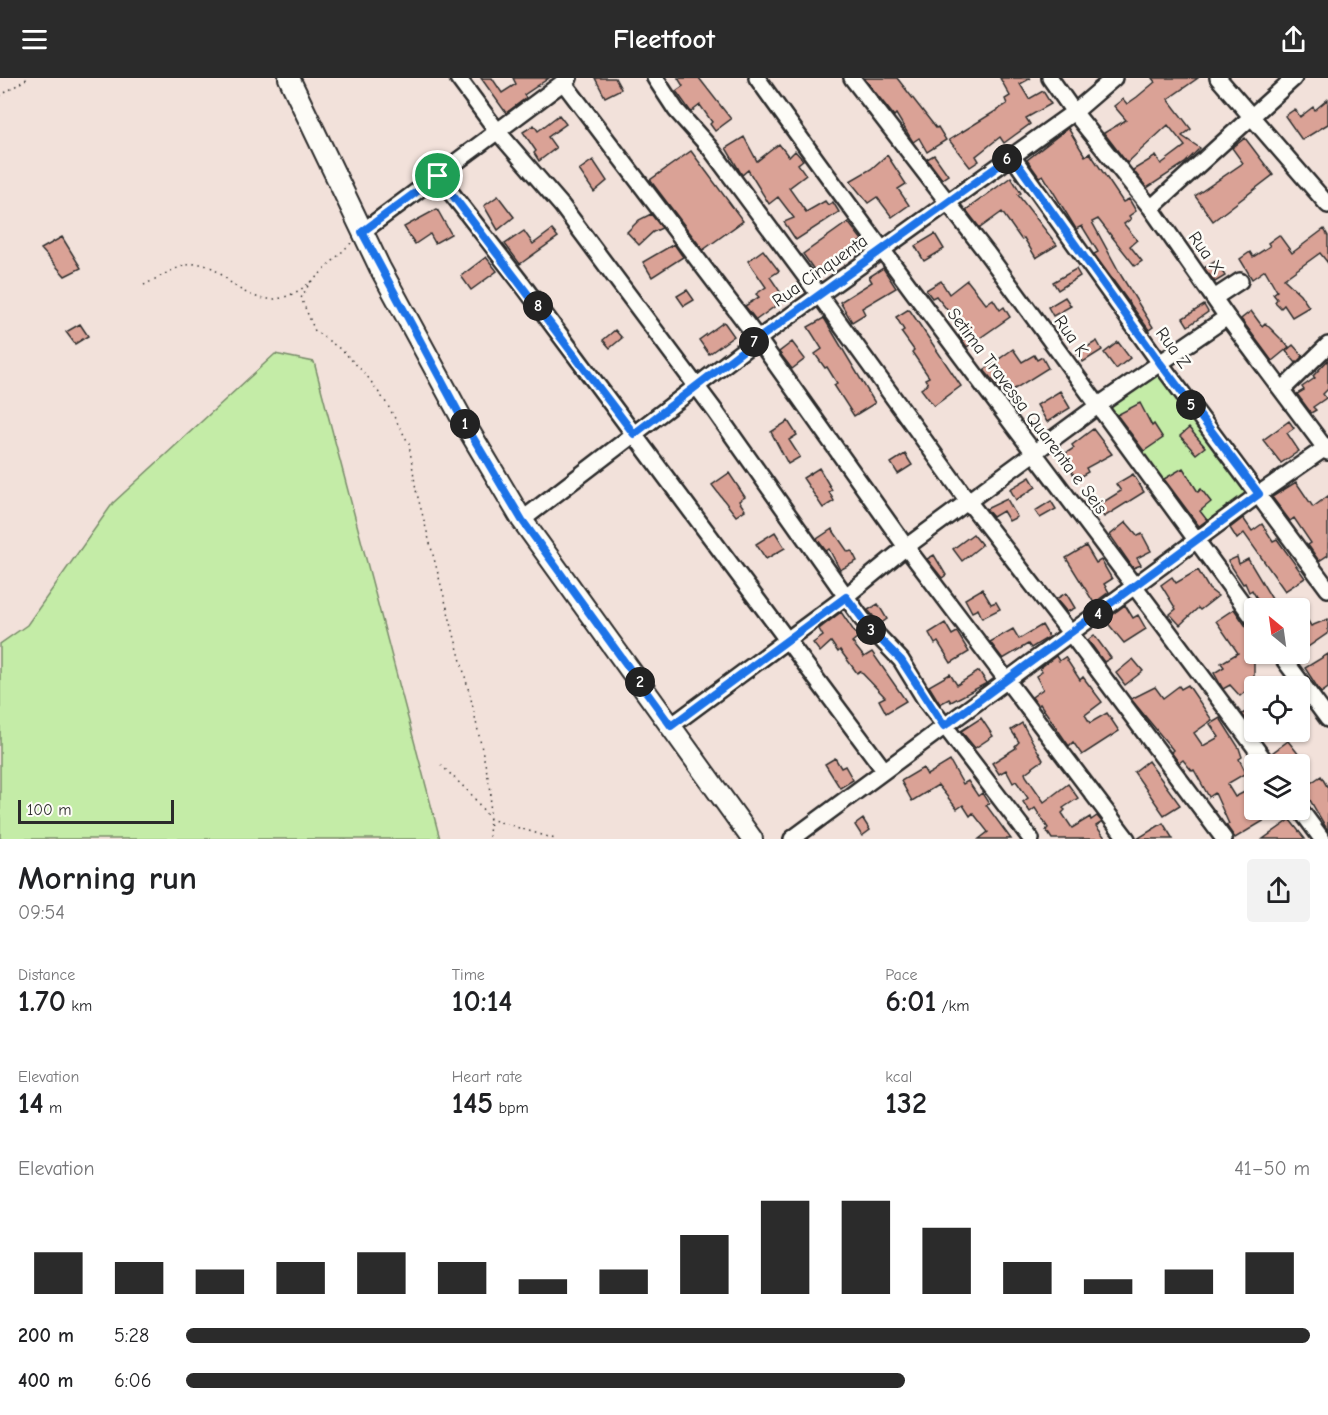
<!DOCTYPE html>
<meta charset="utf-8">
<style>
:root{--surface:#fff;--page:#f2f2f2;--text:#202124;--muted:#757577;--accent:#2b2b2b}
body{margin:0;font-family:"Comic Neue",sans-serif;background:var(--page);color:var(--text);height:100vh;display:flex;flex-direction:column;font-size:22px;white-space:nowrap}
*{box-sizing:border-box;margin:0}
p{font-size:20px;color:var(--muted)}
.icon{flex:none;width:33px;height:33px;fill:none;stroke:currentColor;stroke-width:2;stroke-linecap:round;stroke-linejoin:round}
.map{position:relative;height:761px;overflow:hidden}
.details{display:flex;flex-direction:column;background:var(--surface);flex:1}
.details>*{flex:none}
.needle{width:39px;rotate:331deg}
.controls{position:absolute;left:1244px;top:520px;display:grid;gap:12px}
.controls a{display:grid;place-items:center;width:66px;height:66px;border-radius:6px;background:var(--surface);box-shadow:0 2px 4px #0004;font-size:30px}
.scale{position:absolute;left:18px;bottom:15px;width:156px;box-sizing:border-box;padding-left:6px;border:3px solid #2b2b2b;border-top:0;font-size:16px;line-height:21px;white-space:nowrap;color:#2b2b2b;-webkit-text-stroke:4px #fdfcf7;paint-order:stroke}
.pin{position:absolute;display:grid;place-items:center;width:51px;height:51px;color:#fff;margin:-26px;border:3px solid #fff;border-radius:50%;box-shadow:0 2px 6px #0007}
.km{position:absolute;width:30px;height:30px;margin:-15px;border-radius:50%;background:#222;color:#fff;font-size:16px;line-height:30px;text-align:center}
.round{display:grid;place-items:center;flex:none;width:63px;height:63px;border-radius:6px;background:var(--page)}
.summary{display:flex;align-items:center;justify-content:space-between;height:102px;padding:0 18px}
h1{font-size:33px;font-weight:600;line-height:45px}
.metrics{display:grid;grid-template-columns:repeat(3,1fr);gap:9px;height:102px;padding:6px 18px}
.metrics div{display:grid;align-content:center}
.metrics b{font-size:30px;font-weight:600}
.metrics small{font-size:16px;font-weight:400}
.metrics p{font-size:16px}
.chart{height:168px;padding:12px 18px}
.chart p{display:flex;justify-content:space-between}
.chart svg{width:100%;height:108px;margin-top:6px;stroke:var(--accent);stroke-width:6}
ul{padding:0 18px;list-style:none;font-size:20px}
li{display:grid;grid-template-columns:96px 72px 1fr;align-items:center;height:45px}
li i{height:15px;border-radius:8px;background:var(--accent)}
header{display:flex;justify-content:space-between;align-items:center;height:78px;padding:0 18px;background:var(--accent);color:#fff;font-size:27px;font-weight:600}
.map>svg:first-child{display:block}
.green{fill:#c4eca7;stroke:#788c69;stroke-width:1.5}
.building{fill:#daa296;stroke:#2b2b2b;stroke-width:1.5}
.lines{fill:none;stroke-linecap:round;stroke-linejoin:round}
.minor-casing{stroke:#2b2b2b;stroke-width:20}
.major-casing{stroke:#2b2b2b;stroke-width:24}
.path{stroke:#2b2b2b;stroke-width:1.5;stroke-dasharray:1.5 4.5;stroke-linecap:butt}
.minor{stroke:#fdfcf7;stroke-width:15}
.major{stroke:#fdfcf7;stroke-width:20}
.route-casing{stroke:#fff;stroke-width:12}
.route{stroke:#1a73e8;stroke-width:8}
.labels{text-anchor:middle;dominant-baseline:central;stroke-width:5;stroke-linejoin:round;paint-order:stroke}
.street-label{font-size:18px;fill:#2b2b2b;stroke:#fdfcf7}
</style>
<header><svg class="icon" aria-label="menu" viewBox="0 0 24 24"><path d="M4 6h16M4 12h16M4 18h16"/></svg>Fleetfoot<svg class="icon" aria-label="share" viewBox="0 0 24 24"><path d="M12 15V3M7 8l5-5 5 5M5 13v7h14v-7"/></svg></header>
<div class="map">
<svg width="1328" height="761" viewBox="0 0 1328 761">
<rect width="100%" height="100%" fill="#f2e1da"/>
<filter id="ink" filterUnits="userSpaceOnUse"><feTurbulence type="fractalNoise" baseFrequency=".0167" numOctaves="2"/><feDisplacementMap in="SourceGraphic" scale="12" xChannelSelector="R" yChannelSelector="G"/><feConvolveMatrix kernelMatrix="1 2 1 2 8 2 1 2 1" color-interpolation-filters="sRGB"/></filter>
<g filter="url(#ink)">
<path class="green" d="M 275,276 L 314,284 L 440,761 L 0,761 L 0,566 L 27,547 L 113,425 Z
M 1160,295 L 1248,415 L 1196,455 L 1102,332 Z"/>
<path class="building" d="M 481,0 L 492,0 L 502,15 L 516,6 L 513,0 L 549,0 L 524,17 L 526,20 L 506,35 Z
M 595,0 L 615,0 L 621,11 L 605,19 Z
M 678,0 L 699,0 L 731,41 L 715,53 L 710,46 L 712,44 L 700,27 L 691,34 L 676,13 L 683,8 Z
M 864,0 L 897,0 L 936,50 L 938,49 L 946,62 L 927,74 L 919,60 L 913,64 L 896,36 L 894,38 Z
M 1000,0 L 1031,0 L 1020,6 L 1029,21 L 1043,13 L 1051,26 L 1026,40 L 1030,46 L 1004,65 L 1000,59 L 976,78 L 979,83 L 970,89 L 949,62 L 1007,26 L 1005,21 L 1010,18 Z
M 1152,0 L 1198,0 L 1168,21 L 1191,51 L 1182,58 L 1200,70 L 1185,85 L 1147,110 L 1133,92 L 1156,78 L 1161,86 L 1185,68 L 1168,47 L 1127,85 L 1104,55 L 1126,42 L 1114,28 L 1123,21 L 1127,26 L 1137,19 L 1155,4 Z
M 1328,21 L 1328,46 L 1302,62 L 1285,38 L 1295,31 L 1300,39 L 1313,29 L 1315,32 Z
M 559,37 L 566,46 L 548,59 L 556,70 L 539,83 L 534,75 L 536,73 L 523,54 L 534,47 L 538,53 Z
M 1068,50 L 1085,78 L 1090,75 L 1123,124 L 1129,121 L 1136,133 L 1129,138 L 1131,141 L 1124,146 L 1137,162 L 1130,168 L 1142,183 L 1135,188 L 1098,141 L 1092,144 L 1122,199 L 1153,249 L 1149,252 L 1094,176 L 1098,174 L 1082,148 L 1076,151 L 1043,97 L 1039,99 L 1027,82 Z
M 744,59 L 757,83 L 779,66 L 789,79 L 795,73 L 803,82 L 798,86 L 806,97 L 789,110 L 806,134 L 825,123 L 828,127 L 833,124 L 839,134 L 796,162 L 784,144 L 794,140 L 778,119 L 769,126 L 748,92 L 742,97 L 726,70 Z
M 1245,60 L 1273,97 L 1213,143 L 1195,118 L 1243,85 L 1232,70 Z
M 691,73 L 743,143 L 703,172 L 650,102 Z
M 887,77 L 906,106 L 898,111 L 909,127 L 892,139 L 877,119 L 868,125 L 850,103 L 871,91 Z
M 934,77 L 948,97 L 942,101 L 927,81 Z
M 593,82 L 607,103 L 594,114 L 579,92 Z
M 1011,99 L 1021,115 L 1018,117 L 1057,167 L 1036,180 L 1024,160 L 1021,161 L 1002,134 L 980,150 L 966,132 Z
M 498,118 L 514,139 L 498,152 L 484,128 Z
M 437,131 L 451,156 L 435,165 L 430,156 L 415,166 L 404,149 Z
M 651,136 L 662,150 L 653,154 L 639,167 L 627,154 L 639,142 Z
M 848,144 L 862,162 L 817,196 L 803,176 Z
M 1324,151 L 1328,158 L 1328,185 L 1320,175 L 1284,201 L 1300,216 L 1309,229 L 1292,239 L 1284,227 L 1281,230 L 1275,224 L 1277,221 L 1273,216 L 1277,213 L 1265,192 L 1252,201 L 1240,181 L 1250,174 L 1253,179 L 1270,168 L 1268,165 L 1279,157 L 1292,175 Z
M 552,152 L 558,159 L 520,186 L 505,166 L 524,153 L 533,166 Z
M 935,156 L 944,171 L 924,183 L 915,168 Z
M 62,159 L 81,190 L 65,198 L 41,171 Z
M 674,166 L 683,179 L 652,199 L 643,184 Z
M 763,172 L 779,193 L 770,199 L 785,221 L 756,242 L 745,228 L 759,219 L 756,216 L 766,209 L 748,183 Z
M 486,179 L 497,193 L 471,212 L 461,198 Z
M 1216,183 L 1225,198 L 1215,204 L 1204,190 Z
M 883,190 L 896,210 L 862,230 L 865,236 L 852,244 L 840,224 L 872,204 L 869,199 Z
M 1076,191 L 1080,198 L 1058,212 L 1053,204 Z
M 967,202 L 986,226 L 993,221 L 1000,232 L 1004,229 L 1010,239 L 967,269 L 959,258 L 962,257 L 954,246 L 957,244 L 936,218 L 932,220 L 926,212 L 941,203 L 949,216 Z
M 687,212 L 694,222 L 684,228 L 677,218 Z
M 1065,219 L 1071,228 L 1053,238 L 1048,229 Z
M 1204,227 L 1208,234 L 1188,248 L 1183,240 Z
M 909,231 L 961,308 L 934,328 L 921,311 L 928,306 L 925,301 L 929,299 L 912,274 L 914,272 L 901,254 L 904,252 L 896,239 Z
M 1251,233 L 1262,248 L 1265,245 L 1289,269 L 1272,283 L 1241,241 Z
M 824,240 L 875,325 L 854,338 L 834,307 L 837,305 L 827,289 L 825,290 L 815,276 L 822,271 L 808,249 Z
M 724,244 L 734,258 L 709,276 L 699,262 Z
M 80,246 L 88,258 L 75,266 L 66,254 Z
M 615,252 L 622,260 L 610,270 L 603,262 Z
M 1097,263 L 1102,272 L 1083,284 L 1077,275 Z
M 792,264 L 805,281 L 792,291 L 779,274 Z
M 1118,264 L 1130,280 L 1116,291 L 1104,275 Z
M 1293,267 L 1303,278 L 1296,285 L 1286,273 Z
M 1013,271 L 1022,284 L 1034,277 L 1037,282 L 1042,279 L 1048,290 L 1005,317 L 984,292 Z
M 1328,282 L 1328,311 L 1323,316 L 1326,320 L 1313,329 L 1316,332 L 1311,335 L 1297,316 L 1304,312 L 1302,309 L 1315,300 L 1313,298 Z
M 1060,313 L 1070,330 L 1047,344 L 1037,327 Z
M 1140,325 L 1152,348 L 1154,346 L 1163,360 L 1144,373 L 1117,337 Z
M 788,343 L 797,357 L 789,362 L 800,379 L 788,386 L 771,354 Z
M 1289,343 L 1294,350 L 1287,355 L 1299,373 L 1281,385 L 1263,362 Z
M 1189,350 L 1205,369 L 1196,376 L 1180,358 Z
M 1093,351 L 1112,376 L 1086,390 L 1088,394 L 1076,401 L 1063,377 L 1074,370 L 1072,367 Z
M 905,376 L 912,387 L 898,396 L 891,385 Z
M 819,390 L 832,412 L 829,414 L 834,423 L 823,430 L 803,400 Z
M 1183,390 L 1198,414 L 1201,411 L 1211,424 L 1200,433 L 1207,442 L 1199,448 L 1164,401 Z
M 729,395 L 745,419 L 739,423 L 745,432 L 736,438 L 712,407 Z
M 1133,396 L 1144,414 L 1104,439 L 1097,428 L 1121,413 L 1116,406 Z
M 1030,399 L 1036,409 L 1016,422 L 1010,411 Z
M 1296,404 L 1313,429 L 1328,418 L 1328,477 L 1319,483 L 1308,467 L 1311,465 L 1294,440 L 1290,443 L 1272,419 Z
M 1007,421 L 1017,439 L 1009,443 L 1003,433 L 993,439 L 986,431 Z
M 1051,423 L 1056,431 L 1040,440 L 1035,433 Z
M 1243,440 L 1252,453 L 1262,446 L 1273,463 L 1277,461 L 1305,500 L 1285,513 L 1244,455 L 1237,461 L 1230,450 Z
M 1126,444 L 1138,458 L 1142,456 L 1151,473 L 1137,480 L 1141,487 L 1133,490 L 1110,457 Z
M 832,451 L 848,474 L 852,473 L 857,483 L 840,492 L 829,471 L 826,473 L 817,461 Z
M 775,454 L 785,470 L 766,481 L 756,466 Z
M 973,456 L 982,467 L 962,483 L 953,471 Z
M 1086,468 L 1096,485 L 1101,482 L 1112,501 L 1104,506 L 1109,514 L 1094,525 L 1066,480 Z
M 934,477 L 946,497 L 942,500 L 927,481 Z
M 1237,479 L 1239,486 L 1248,481 L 1278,531 L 1263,531 L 1252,512 L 1249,514 L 1245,505 L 1243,506 L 1228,483 Z
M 1198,492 L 1209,511 L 1218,518 L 1200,532 L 1198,530 L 1180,547 L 1170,536 L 1176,531 L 1161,507 L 1172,499 L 1176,505 Z
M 982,511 L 991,526 L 996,524 L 1000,531 L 982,540 L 978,531 L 972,534 L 965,521 Z
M 1066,515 L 1075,530 L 1067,534 L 1056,521 Z
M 878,526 L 887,541 L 880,546 L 868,532 Z
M 1125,527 L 1133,540 L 1138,537 L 1146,551 L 1124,565 L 1105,542 Z
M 1299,528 L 1311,548 L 1328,541 L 1328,555 L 1299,575 Z
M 1234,531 L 1252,557 L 1250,558 L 1254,565 L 1254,576 L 1250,579 L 1254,584 L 1254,606 L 1240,618 L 1230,607 L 1223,611 L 1214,595 L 1224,589 L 1221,585 L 1238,575 L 1216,543 Z
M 841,534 L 858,559 L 852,564 L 864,579 L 872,574 L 906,623 L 886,635 L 879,622 L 885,619 L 860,593 L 857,595 L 840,572 L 838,574 L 831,564 L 820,574 L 813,565 L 823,558 L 819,551 Z
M 945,545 L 952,557 L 957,554 L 969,574 L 951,585 L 938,564 L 935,566 L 929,555 Z
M 1042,547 L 1049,559 L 1031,570 L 1028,566 L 1003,581 L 990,564 L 1013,551 L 1019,561 Z
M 1094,557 L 1111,580 L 1104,584 L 1088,562 Z
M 1328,576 L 1328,610 L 1321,615 L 1305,590 Z
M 1056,578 L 1059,583 L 1065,579 L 1080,602 L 1083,599 L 1102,624 L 1085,637 L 1090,645 L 1107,635 L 1119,653 L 1082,677 L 1073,664 L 1069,668 L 1040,626 L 1038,628 L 1032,619 L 1043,611 L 1036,598 L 1042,594 L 1040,590 Z
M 1133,581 L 1143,593 L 1125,607 L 1116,595 Z
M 979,593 L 987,605 L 951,624 L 949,621 L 940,626 L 929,608 L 950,596 L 957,607 Z
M 1188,607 L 1212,642 L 1194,655 L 1203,668 L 1219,659 L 1210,646 L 1220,640 L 1239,670 L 1242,679 L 1239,681 L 1246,695 L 1227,706 L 1235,719 L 1254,709 L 1254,732 L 1258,732 L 1265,742 L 1235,760 L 1226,747 L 1229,746 L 1215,715 L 1209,719 L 1194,692 L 1192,693 L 1183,682 L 1179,685 L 1171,674 L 1173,672 L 1131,621 L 1155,609 L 1163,620 L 1179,608 L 1181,611 Z
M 1254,629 L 1254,652 L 1242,636 Z
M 981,640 L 993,658 L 975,670 L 961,653 Z
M 1022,645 L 1043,682 L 1025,695 L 1026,698 L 1044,724 L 1068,706 L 1078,720 L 1063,730 L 1065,732 L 1062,735 L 1072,750 L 1090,739 L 1091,742 L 1097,738 L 1102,744 L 1096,748 L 1106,761 L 1052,761 L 1046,752 L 1048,750 L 1035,730 L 1030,734 L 1023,724 L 1028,720 L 1016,703 L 1013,705 L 1006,692 L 999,696 L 992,685 L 1016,670 L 1015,668 L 1019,664 L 1011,652 Z
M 1288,663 L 1307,687 L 1281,687 L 1272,675 Z
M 835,680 L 841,690 L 845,688 L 853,702 L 840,710 L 825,686 Z
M 950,683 L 963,706 L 968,703 L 978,718 L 982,715 L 989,726 L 986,727 L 1011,761 L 979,761 L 988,754 L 973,735 L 970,738 L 963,727 L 957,731 L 938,707 L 912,723 L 901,703 L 923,690 L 927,697 Z
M 1148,683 L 1180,727 L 1164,737 L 1134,694 Z
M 1321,698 L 1328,710 L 1328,753 L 1310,722 L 1305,723 L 1299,713 Z
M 863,741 L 870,752 L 862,758 L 855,747 Z
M 1290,742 L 1305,761 L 1263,761 Z
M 1163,745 L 1173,761 L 1137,761 Z"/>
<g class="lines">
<defs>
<path id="minor" d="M 458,0 L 498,54 L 562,128 L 715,333 L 862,541 L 901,582 L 928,626 L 1031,761
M 655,0 L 676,32 L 710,70 L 820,218 L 968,423 L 1071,556 L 1224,761
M 757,0 C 923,232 1098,457 1268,687
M 852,0 L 986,174 L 1254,541
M 1050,0 L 1074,34 L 1151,130 L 1227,239 L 1328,374
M 1218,0 L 1328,127
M 563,4 L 758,261 L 906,469 L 1127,761
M 1012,78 L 1160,285 L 1328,511
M 438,98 L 522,206 L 884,692
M 1151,130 L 1294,0
M 362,154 L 569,0
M 1214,220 L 1240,203
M 1282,312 L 1328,267
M 522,442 L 758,261 L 1078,31 L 1114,0
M 1280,576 L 1328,641
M 671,648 L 845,519 L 906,469 L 1096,329 L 1227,239
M 1299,730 L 1322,761
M 792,761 L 1259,416 L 1328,368"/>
<path id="major" d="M 289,0 L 380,190 L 462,341 L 522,442 L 752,761"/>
</defs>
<use href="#minor" class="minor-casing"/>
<use href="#major" class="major-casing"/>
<path class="path" d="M 0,18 L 28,0
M 311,203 L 301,220 L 315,253 L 343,273 L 367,298 L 387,326 L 409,366 L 416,412 L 472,625 L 491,713 L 489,761
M 144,207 C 160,199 182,184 200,186 C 215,188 224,200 235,208 C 286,244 316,198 351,165
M 441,687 L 471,716 L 490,741 L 555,761"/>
<use href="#minor" class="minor"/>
<use href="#major" class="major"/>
</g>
</g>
<g class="lines" filter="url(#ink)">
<defs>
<path id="route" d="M 1012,78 L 1160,285 L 1259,416 L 944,648 L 901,582 L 872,553 L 846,519 L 671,648 L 522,442 L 462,341 L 362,154 L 438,98 L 634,356 L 758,261 Z"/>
</defs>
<use href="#route" class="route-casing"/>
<use href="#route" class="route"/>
</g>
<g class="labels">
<g class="street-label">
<text transform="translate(1206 175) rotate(55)">Rua X</text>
<text transform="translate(820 193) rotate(-35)">Rua Cinquenta</text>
<text transform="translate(1071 258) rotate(55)">Rua K</text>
<text transform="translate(1173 270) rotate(54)">Rua Z</text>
<text transform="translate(1027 333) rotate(53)">Setima Travessa Quarenta e Seis</text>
</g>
</g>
</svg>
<div class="controls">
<a><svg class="needle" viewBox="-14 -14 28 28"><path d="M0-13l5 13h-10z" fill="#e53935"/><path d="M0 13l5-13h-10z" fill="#757577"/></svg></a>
<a><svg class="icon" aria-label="locate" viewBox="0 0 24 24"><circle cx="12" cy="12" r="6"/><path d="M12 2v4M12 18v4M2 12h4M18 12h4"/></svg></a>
<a><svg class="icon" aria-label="layers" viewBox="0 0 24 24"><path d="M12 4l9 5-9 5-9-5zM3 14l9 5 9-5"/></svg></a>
</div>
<div class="scale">100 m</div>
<div class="pin" style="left:438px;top:98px;background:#1e9e55"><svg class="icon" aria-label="arrive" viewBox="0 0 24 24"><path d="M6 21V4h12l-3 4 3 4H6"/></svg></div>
<b class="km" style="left:465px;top:346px">1</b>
<b class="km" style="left:640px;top:604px">2</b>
<b class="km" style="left:871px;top:552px">3</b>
<b class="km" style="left:1098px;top:536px">4</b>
<b class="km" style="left:1191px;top:327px">5</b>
<b class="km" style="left:1007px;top:81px">6</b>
<b class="km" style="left:754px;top:264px">7</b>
<b class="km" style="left:538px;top:228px">8</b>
</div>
<section class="details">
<div class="summary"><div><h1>Morning run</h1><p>09:54</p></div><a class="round"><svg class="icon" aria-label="share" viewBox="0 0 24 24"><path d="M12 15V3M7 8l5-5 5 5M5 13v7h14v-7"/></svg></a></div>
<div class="metrics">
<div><p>Distance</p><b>1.70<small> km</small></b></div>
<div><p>Time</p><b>10:14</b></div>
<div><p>Pace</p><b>6:01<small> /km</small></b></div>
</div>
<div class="metrics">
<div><p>Elevation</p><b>14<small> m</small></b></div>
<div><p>Heart rate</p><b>145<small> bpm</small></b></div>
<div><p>kcal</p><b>132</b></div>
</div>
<div class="chart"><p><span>Elevation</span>41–50 m</p>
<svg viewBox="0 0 160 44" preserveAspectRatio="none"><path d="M5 44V27M15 44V31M25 44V34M35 44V31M45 44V27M55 44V31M65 44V38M75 44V34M85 44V20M95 44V6M105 44V6M115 44V17M125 44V31M135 44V38M145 44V34M155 44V27"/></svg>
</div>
<ul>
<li><b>200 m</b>5:28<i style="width:100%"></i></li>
<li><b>400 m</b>6:06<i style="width:64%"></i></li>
</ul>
</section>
